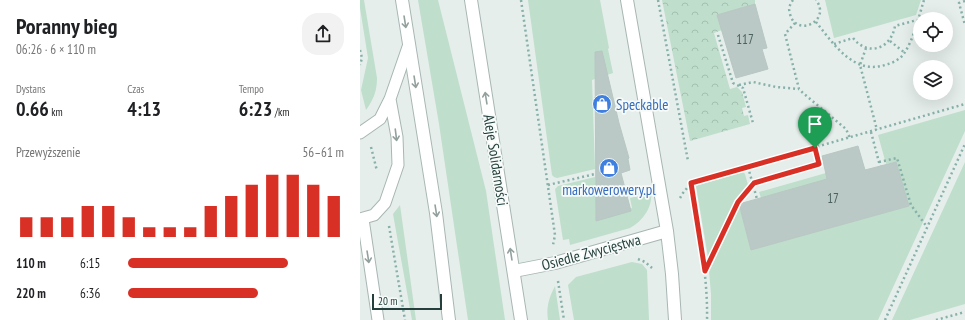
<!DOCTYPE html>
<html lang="pl">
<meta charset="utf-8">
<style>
:root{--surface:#fff;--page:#f2f2f2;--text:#202124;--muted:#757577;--accent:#d93025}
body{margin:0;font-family:"PT Sans Narrow",sans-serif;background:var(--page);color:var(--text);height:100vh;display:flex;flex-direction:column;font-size:15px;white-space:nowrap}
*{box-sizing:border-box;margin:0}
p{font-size:13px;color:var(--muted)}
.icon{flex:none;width:22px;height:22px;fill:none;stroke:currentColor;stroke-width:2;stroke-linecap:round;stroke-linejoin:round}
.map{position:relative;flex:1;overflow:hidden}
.drawer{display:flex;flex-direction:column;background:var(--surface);width:360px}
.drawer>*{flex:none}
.buttons{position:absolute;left:553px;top:12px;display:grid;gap:8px}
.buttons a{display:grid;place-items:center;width:40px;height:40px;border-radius:50%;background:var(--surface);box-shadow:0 4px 16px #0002;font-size:20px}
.scale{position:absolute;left:12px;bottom:10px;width:70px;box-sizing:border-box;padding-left:4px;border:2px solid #25403c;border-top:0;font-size:11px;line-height:14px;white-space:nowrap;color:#25403c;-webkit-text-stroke:3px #f6faf9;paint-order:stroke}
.pin{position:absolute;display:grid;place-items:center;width:34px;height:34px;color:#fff;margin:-41px -17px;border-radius:50% 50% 50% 0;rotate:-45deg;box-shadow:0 0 4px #0007}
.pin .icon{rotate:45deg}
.round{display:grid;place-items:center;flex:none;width:42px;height:42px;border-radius:16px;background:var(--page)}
.summary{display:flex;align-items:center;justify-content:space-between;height:68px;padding:0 16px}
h1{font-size:22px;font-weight:800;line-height:30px}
.stats{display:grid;grid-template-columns:repeat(3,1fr);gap:6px;height:68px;padding:4px 16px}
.stats div{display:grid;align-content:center}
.stats b{font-size:20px;font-weight:800}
.stats small{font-size:11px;font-weight:400}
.stats p{font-size:11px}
.chart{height:112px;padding:8px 16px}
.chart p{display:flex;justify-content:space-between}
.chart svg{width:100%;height:72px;margin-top:4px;stroke:var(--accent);stroke-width:6}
ul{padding:0 16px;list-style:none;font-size:13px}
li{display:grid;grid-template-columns:64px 48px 1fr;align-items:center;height:30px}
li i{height:10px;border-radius:5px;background:var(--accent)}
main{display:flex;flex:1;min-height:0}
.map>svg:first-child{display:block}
.green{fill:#bfdecc}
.forest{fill:url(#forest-crowns)}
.building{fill:#bac9c5;stroke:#b8c7c3}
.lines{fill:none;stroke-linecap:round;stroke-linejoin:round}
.service-casing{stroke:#a8b6b3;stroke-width:13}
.minor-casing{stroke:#a8b6b3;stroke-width:14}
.tertiary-casing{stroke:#a8b6b3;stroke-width:14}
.path{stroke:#87b0a9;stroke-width:2.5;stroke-dasharray:2 3;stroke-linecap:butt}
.service{stroke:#fff;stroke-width:11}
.minor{stroke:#fff;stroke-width:12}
.tertiary{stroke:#fff;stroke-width:12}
.oneway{stroke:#92a09e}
.route-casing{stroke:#fff;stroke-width:8}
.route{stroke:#d93025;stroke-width:5}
.labels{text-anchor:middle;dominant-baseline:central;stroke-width:3.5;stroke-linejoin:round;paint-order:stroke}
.number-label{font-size:13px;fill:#4a625e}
.shop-label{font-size:15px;fill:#366cbe;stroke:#f6faf9;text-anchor:start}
.street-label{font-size:15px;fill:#25403c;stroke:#f6faf9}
</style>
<main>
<section class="drawer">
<div class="summary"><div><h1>Poranny bieg</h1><p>06:26 · 6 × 110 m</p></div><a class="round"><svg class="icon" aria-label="share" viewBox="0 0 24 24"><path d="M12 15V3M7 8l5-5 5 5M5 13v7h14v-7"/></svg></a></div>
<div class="stats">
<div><p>Dystans</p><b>0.66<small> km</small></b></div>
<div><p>Czas</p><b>4:13</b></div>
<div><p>Tempo</p><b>6:23<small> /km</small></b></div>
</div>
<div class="chart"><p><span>Przewyższenie</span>56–61 m</p>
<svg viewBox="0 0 160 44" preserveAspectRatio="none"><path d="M5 44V32M15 44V32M25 44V32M35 44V25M45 44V25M55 44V32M65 44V38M75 44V38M85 44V38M95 44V25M105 44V19M115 44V12M125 44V6M135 44V6M145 44V12M155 44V19"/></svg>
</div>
<ul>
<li><b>110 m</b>6:15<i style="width:74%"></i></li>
<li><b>220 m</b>6:36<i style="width:60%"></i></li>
</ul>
</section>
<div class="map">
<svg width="605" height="320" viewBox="0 0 605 320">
<defs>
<pattern id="forest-crowns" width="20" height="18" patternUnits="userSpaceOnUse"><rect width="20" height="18" fill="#bfdecc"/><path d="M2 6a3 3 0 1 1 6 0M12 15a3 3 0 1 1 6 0" fill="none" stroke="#a4c0b0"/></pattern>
</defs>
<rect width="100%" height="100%" fill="#e5eeeb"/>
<path class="green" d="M 0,0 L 4,0 L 17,78 C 17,90 14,99 6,110 L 1,90 L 8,58 L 0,8 Z
M 58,0 L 78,0 L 126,191 L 145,320 L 108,320 L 79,124 Z
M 168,0 L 240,0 L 249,48 L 248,49 L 253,73 L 232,80 L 235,169 L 197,178 L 194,177 L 192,175 Z
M 465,0 L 561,0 L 556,15 L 474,38 Z
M 605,110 L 605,131 L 518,320 L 351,320 L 351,294 L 349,271 L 379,205 L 391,250 L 549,206 L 536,162 L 526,164 L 518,135 Z
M 605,162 L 605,304 L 550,320 L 532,320 Z
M 383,172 L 385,174 L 388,185 L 377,199 L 348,257 L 336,186 Z
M 466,173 L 468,179 L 401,198 L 399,192 Z
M 235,177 L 237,218 L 272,208 L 270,198 L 291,193 C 293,207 282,222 270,228 L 210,245 L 209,239 L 203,240 L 195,189 L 198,186 Z
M 40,205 L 56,320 L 52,320 L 33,214 Z
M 272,262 L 282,264 L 287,270 L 289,320 L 214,320 L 208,285 L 216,277 Z
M 195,286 L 200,320 L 188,320 C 186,307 189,298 195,286 Z"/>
<path class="forest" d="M 302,0 L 395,0 L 395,4 L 357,15 L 362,30 L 354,33 L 370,89 L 377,87 L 382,92 L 386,107 L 382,108 L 384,116 L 388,115 L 390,124 L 330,141 Z"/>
<path class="building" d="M 395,4 L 407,48 L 402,49 L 408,69 L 376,78 L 357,15 Z
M 242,51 L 259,123 L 269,158 L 268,159 L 270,170 L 261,173 L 271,211 L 236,221 L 235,52 Z
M 498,146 L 505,170 L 536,162 L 549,206 L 391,250 L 379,204 L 467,179 L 462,156 Z"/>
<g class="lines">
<defs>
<path id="service" d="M 0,133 L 20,119 L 30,99
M 0,219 L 14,215 L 25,203 L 38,165 L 37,137 L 30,99 L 49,44
M 3,219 L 18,320"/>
<path id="minor" d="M 267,0 L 307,231 L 312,274 L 315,320
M 154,271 L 195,263 L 307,231"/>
<path id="tertiary" d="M 42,0 L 76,213 L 89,320
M 111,0 L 161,320"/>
</defs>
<use href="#service" class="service-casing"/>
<use href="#minor" class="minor-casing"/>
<use href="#tertiary" class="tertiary-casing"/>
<path class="path" d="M 161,0 L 195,235 L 193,245
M 298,0 L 328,161
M 433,0 C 430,4 428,9 430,14 C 436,38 472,21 456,0
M 605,1 L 599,3 L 605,25
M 456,22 C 473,43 493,75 525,65 C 533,63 541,59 545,52 C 554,38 559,16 564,0
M 435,23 L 425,34 L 439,89 L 443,93 L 486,129 L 490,138
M 358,35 L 373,83 L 383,88 L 393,123
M 530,41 L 545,53
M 474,44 L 493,38 C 508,57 531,49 535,26 L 557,20
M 506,48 L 500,65 L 517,130
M 0,50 L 2,58 L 0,65
M 379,85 L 393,82 L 416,87 L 439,89
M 511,132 L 520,166
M 11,147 L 17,171
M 455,148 L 459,164
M 519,162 L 537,158 L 551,205 L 567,227
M 388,167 L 397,199
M 331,183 C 338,229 348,274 347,320
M 188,185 L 235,174
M 320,198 L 323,193 L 331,183 L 605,104
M 29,226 L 45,320
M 278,259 L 285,262 L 292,268
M 345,271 L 378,201 L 394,183 L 463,163
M 198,281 L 204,320
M 525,320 L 605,144
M 576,320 L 605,312"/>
<use href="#service" class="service"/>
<use href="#minor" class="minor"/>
<use href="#tertiary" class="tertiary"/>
</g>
<defs><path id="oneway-shaft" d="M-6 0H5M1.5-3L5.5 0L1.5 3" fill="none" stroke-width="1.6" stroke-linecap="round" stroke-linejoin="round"/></defs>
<g class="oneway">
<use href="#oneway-shaft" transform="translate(45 22) rotate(81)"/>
<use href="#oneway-shaft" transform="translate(55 82) rotate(81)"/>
<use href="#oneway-shaft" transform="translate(126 98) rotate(-99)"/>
<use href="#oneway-shaft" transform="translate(36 135) rotate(83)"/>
<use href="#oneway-shaft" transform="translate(76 211) rotate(81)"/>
<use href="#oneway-shaft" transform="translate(151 254) rotate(-99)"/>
<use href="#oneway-shaft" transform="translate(8 257) rotate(81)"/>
</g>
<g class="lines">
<defs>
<path id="route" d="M 455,148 L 459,164 L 394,183 L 378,202 L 345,271 L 331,183 Z"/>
</defs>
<use href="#route" class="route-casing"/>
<use href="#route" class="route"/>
</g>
<defs>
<symbol id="shop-disc" viewBox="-11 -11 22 22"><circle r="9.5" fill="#3f7fe0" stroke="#f6faf9"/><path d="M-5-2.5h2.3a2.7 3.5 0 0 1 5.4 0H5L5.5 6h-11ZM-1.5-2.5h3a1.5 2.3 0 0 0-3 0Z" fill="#fff"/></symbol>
</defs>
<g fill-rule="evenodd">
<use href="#shop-disc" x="231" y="93" width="22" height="22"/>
<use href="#shop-disc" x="238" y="157" width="22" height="22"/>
</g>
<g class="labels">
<g class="number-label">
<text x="385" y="39">117</text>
<text x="473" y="198">17</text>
</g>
<g class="shop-label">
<text x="256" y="104">Speckable</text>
<text x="249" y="189" text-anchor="middle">markowerowery.pl</text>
</g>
<g class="street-label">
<text transform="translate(136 160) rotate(81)">Aleje Solidarności</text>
<text transform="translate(231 252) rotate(-15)">Osiedle Zwycięstwa</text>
</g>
</g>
</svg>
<div class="buttons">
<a><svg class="icon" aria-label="locate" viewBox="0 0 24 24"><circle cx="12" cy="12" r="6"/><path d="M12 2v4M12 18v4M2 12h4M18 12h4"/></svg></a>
<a><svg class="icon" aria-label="layers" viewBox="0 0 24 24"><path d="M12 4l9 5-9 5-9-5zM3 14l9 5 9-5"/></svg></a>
</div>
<div class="scale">20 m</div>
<div class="pin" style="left:455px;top:148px;background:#1e9e55"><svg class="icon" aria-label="arrive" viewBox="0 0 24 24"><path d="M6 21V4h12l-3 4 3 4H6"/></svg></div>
</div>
</main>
